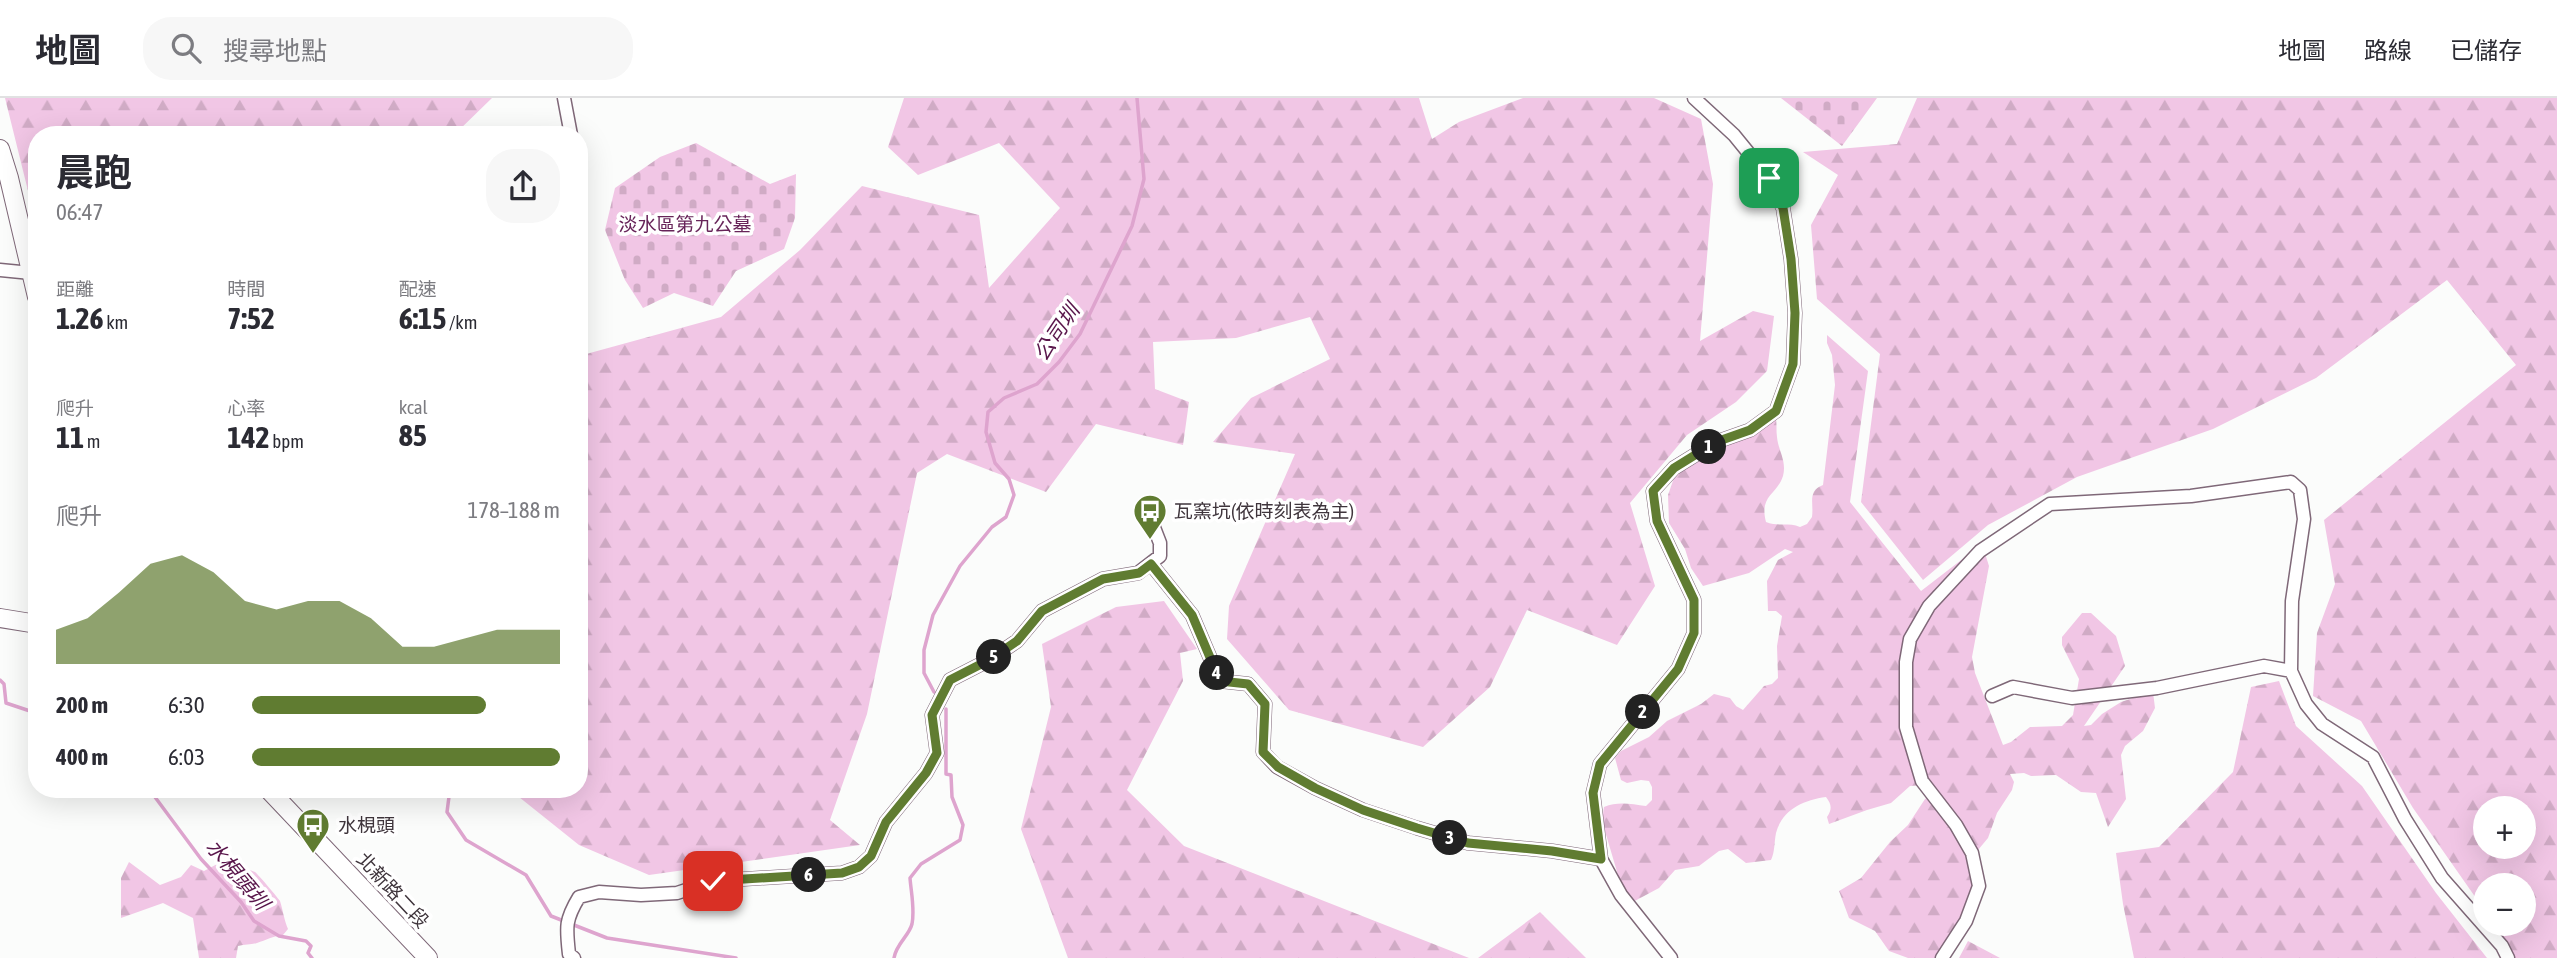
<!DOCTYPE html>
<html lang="zh-TW">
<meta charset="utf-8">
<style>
:root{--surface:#fff;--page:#f7f7f7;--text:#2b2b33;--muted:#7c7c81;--line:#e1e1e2;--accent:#607c31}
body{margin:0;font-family:"Asap Condensed","Noto Sans TC",sans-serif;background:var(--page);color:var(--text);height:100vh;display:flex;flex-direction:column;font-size:26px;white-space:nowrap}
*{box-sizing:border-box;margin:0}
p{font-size:23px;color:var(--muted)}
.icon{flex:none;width:38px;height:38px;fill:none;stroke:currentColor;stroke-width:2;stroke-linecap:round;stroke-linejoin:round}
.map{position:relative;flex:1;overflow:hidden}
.drawer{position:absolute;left:28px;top:28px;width:560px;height:672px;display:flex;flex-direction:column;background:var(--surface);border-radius:28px;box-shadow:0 7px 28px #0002}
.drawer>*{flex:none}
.controls{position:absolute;left:2473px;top:698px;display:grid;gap:14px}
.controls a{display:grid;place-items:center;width:63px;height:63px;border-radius:50%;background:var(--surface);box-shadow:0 7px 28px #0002;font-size:35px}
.pin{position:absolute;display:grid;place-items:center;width:60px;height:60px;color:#fff;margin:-30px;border-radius:14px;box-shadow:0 4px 10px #0006}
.km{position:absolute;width:35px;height:35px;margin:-18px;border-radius:50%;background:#222;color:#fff;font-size:19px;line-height:35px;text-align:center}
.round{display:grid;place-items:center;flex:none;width:74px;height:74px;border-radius:28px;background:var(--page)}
.headline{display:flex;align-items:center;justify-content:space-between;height:119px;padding:0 28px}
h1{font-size:38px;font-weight:700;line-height:52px}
.metrics{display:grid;grid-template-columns:repeat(3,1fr);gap:10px;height:119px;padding:7px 28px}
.metrics div{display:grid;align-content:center}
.metrics b{font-size:30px;font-weight:700}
.metrics small{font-size:19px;font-weight:400}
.metrics p{font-size:19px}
.chart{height:196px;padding:14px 28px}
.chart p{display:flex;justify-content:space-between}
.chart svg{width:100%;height:126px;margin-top:7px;fill:var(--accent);opacity:.7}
ul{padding:0 28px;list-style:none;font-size:23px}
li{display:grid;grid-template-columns:112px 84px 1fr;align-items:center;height:52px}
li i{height:18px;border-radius:9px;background:var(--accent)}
header{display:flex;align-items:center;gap:42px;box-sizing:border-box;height:98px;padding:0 35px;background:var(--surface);border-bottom:2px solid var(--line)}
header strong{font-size:33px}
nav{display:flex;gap:38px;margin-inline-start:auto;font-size:24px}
.search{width:490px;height:63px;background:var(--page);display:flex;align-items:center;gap:18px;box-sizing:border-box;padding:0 24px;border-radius:28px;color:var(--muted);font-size:26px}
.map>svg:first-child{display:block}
.forest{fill:url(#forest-firs);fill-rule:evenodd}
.cemetery{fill:url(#cemetery-stones)}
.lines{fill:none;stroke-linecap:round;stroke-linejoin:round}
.stream{stroke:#dea4ce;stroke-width:3.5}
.street-casing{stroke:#7f6878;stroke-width:15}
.secondary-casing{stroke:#7f6878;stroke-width:20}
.street{stroke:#fff;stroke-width:12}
.secondary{stroke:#fff;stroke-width:18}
.route-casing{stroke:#fff;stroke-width:14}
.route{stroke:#607c31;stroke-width:9}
.labels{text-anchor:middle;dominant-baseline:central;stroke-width:7;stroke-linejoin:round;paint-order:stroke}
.park-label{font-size:19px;fill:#672459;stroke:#fff}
.poi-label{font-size:19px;fill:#3f353c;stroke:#fff;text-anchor:start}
.street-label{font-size:19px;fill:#3f353c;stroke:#fff}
.water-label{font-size:21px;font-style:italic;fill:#59164b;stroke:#fff}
</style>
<header>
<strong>地圖</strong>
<div class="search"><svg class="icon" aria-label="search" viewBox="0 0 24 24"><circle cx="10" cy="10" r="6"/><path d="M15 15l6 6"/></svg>搜尋地點</div>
<nav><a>地圖</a><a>路線</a><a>已儲存</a></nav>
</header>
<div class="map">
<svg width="2557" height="860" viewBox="0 0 2557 860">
<defs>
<pattern id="forest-firs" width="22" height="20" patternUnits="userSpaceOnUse" patternTransform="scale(1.75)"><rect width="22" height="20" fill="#f1c6e5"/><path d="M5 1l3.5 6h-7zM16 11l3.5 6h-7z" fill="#d0abc5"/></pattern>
<pattern id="cemetery-stones" width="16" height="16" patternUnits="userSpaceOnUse" patternTransform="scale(1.75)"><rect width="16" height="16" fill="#f1c6e5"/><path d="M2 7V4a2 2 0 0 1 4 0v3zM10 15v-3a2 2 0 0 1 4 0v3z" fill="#d0abc5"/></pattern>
</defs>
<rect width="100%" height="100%" fill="#fbfcfb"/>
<path class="forest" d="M 5,0 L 492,0 L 454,37 L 37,37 L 37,129 Z
M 904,0 L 1419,0 L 1432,41 L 1459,24 L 1523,0 L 1654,0 L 1701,21 L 1713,86 L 1700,243 L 1753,213 L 1774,218 L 1767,273 L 1736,304 L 1687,337 L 1630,405 L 1655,488 L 1617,547 L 1527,512 L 1490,589 L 1423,649 L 1289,612 L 1227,541 L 1229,508 L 1295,356 L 1213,344 L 1251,300 L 1330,261 L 1310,219 L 1236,240 L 1153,244 L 1155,291 L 1189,304 L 1183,347 L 1096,326 L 1046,394 L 947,356 L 917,375 L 867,616 L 830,722 L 860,747 L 649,777 L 579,747 L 509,691 L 579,691 L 579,258 L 721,219 L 800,152 L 862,88 L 979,117 L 989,190 L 1060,110 L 999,45 L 918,77 L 888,49 Z
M 1917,0 L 2557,0 L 2557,860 L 2515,860 L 2493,826 L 2524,826 L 2524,788 L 2485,788 L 2485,813 L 2413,710 L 2361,623 L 2313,598 L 2317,535 L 2335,486 L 2324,422 L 2516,267 L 2447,182 L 2316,280 L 2213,331 L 2077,379 L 1988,427 L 1923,482 L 1861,404 L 1880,256 L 1817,201 L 1811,127 L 1838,77 L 1803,54 L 1897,46 ZM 2485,710 L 2524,710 L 2524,749 L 2485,749 Z
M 1827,237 L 1868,273 L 1850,404 L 1921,493 L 1982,446 L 1989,468 L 1972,559 L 1975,575 L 2003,647 L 2011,644 L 2030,629 L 2062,628 L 2073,617 L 2079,581 L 2062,547 L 2062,539 L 2082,515 L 2091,515 L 2116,538 L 2125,568 L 2084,628 L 2091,627 L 2102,616 L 2121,604 L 2136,599 L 2145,586 L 2152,586 L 2155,610 L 2143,633 L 2125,648 L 2121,657 L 2126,701 L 2108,729 L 2096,695 L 2081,694 L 2056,677 L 2031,678 L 2024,675 L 2010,676 L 2014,684 L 2012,692 L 1997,715 L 1988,740 L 1973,758 L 1979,797 L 1942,860 L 1908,860 L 1889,853 L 1875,833 L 1849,820 L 1839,793 L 1861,780 L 1890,744 L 1908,727 L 1925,701 L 1932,696 L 1925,687 L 1910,688 L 1891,705 L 1867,712 L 1829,726 L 1827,719 C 1832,711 1832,707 1826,699 C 1803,702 1782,712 1776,735 C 1774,745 1775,753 1771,762 L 1746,765 L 1728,751 L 1719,753 L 1699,768 L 1675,772 L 1659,790 L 1631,805 L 1623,794 L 1602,723 L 1604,709 C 1618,703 1631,706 1646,708 L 1652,702 L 1652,689 L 1649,683 L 1641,682 L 1627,685 L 1621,682 L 1615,660 L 1621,653 L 1649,639 L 1667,623 L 1701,606 L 1714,596 L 1730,600 L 1736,608 L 1743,612 L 1764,588 L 1772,586 L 1778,580 L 1777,548 L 1782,518 L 1776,513 L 1768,513 L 1767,483 L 1778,462 L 1793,454 L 1785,451 L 1749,475 L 1703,488 L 1691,470 L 1685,451 L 1669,425 L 1668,397 L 1675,377 L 1749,335 L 1763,314 L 1771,316 L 1776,321 C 1777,327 1776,333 1777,339 C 1778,352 1787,363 1783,378 C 1777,397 1759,397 1766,424 C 1778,429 1789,424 1800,429 L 1807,426 L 1812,419 C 1814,405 1807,393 1823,387 L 1835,287 L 1832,257 L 1827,245 Z
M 1164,503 L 1197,551 L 1180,555 L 1183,583 L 1127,692 L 1184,748 L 1469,860 L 1068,860 L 1021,731 L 1051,609 L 1042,546 L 1116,509 Z
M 2279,583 L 2296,628 L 2362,688 L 2436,795 L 2487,860 L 2134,860 L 2123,806 L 2116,755 L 2159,749 L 2233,674 L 2251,589 Z
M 223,763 C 234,769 243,769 255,774 C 257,775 279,801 280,803 C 283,812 284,822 288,831 L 283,837 C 273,838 266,842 257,845 C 251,847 245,846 238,848 L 236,860 L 199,860 L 193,820 L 163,805 L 121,820 L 121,780 L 129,764 L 160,787 L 181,779 L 191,767 L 204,773 Z
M 1540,814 L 1586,860 L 1478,860 Z
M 1968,843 L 2000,860 L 1959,860 Z"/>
<path class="cemetery" d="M 1781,0 L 1877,0 L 1842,48 Z
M 696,45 L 770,86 L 796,76 L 795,120 L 784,151 L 736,173 L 713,208 L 674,195 L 643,210 L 625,182 L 605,132 L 615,90 L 660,59 Z"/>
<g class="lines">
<path class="stream" d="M 0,582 L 4,586 L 6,605 L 33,614
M 934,594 L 924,575 L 924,552 L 933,517 L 960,468 L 992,429 L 1006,419 L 1014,397 L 1009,381 L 995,365 L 986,334 L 988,314 L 1004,300 L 1037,286 L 1059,264 L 1080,236 L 1132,128 L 1144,81 L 1137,0
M 149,691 L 201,761 L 241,804 L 254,823 L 279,838 L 306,843 L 311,848 L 308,855 L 312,860
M 450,691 L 447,714 L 466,742 L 526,777 L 551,818 L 607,840 L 736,860
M 894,860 C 896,846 909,838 912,826 C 915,811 911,794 910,780 L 921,766 L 960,742 L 963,727 L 952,699 L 951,677 L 946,676 L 946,611"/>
<defs>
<path id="street" d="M 564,0 L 571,37
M 0,172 L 31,175
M 1151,466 L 1192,517 L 1220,583 L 1248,586 L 1265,606 L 1263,654 L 1277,669 L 1315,690 L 1363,712 L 1417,730 L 1468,745 L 1552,753 L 1601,761
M 1992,598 L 2013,589 L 2072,600 L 2157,590 L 2264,568 L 2291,573
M 574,860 L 569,856 C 566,829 565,822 579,799 L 599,794 L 641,797 L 677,795 L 713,783 L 842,775 L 859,769 L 871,758 L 886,724 L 926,675 L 937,655 L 932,617 L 950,582 L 989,562 L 1017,543 L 1042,513 L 1103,481 L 1138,475 L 1160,458 L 1160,445 L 1153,427
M 1671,860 L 1621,797 L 1601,761 L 1593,695 L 1600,666 L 1678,571 L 1694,535 L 1694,502 L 1657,423 L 1653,393 L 1674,370 L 1716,344 L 1750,332 L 1776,313 L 1793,266 L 1795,215 L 1791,161 L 1783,110 L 1769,80 L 1734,37 L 1694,0
M 1942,860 L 1966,823 L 1979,788 L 1972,755 L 1956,727 L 1922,683 L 1906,629 L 1906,564 L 1910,541 L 1929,508 L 1980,453 L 2050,406 L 2191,398 L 2291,384 L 2300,392 L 2304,421 L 2292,503 L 2291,573 L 2306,606 L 2322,626 L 2373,659 L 2405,721 L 2442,780 L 2502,848 L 2508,860"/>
<path id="secondary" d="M 0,51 L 9,80 L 37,199
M 0,520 L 37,526
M 268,691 L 428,860"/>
</defs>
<use href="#street" class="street-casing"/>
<use href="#secondary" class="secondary-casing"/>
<use href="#street" class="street"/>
<use href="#secondary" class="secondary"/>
</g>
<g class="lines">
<defs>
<path id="route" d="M 713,783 L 842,775 L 859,769 L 871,758 L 886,724 L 926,675 L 937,655 L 932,617 L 950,582 L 989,562 L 1017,543 L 1042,513 L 1103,481 L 1139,475 L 1151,466 L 1192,517 L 1220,583 L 1248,586 L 1265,606 L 1263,654 L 1278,669 L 1315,690 L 1363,712 L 1417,730 L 1468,745 L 1552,753 L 1601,761 L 1593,695 L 1600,666 L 1678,571 L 1694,535 L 1694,502 L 1657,423 L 1653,393 L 1674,370 L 1716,344 L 1750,332 L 1776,313 L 1793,266 L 1795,215 L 1791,161 L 1783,110 L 1769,80"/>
</defs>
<use href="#route" class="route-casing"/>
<use href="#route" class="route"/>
</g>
<defs>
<symbol id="bus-pin" viewBox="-11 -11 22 30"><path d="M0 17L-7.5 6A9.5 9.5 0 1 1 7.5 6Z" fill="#607c31" stroke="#fff"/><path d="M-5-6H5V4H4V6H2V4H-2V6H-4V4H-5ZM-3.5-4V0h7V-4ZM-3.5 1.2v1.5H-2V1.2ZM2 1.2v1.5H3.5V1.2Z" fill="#fff"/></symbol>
</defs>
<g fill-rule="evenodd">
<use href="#bus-pin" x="1131" y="394" width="38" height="52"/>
<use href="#bus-pin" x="294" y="708" width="38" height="52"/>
</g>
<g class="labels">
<g class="park-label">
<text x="685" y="126">淡水區第九公墓</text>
</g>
<g class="poi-label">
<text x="1174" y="413">瓦窯坑(依時刻表為主)</text>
<text x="338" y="727">水梘頭</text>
</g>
<g class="street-label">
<text transform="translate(393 792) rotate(47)">北新路二段</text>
</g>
<g class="water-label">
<text transform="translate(1056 234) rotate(-56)">公司圳</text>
<text transform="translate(238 776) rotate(50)">水梘頭圳</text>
</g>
</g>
</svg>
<div class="controls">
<a>+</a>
<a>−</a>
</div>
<div class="pin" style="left:1769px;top:80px;background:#1e9e55"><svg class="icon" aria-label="arrive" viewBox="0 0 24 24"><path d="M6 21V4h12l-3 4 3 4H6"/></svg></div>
<div class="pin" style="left:713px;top:783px;background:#d93025"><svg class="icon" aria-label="check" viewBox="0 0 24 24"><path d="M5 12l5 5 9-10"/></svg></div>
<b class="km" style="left:1709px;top:349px">1</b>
<b class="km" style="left:1643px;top:614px">2</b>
<b class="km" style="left:1450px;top:740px">3</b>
<b class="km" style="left:1217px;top:575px">4</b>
<b class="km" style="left:994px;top:559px">5</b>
<b class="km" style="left:809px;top:777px">6</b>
<section class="drawer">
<div class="headline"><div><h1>晨跑</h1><p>06:47</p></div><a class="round"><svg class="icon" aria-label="share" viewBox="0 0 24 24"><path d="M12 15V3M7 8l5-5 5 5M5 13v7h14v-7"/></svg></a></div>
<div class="metrics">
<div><p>距離</p><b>1.26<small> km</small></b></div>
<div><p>時間</p><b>7:52</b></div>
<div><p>配速</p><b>6:15<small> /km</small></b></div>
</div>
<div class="metrics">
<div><p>爬升</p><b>11<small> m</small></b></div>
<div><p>心率</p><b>142<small> bpm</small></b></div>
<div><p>kcal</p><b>85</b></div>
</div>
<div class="chart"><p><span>爬升</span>178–188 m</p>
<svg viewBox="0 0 160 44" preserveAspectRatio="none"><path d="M0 44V32L10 28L20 19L30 9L40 6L50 12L60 22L70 25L80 22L90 22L100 28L110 38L120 38L130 35L140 32L150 32L160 32V44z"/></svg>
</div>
<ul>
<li><b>200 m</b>6:30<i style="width:76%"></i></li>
<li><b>400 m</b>6:03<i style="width:100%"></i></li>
</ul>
</section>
</div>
